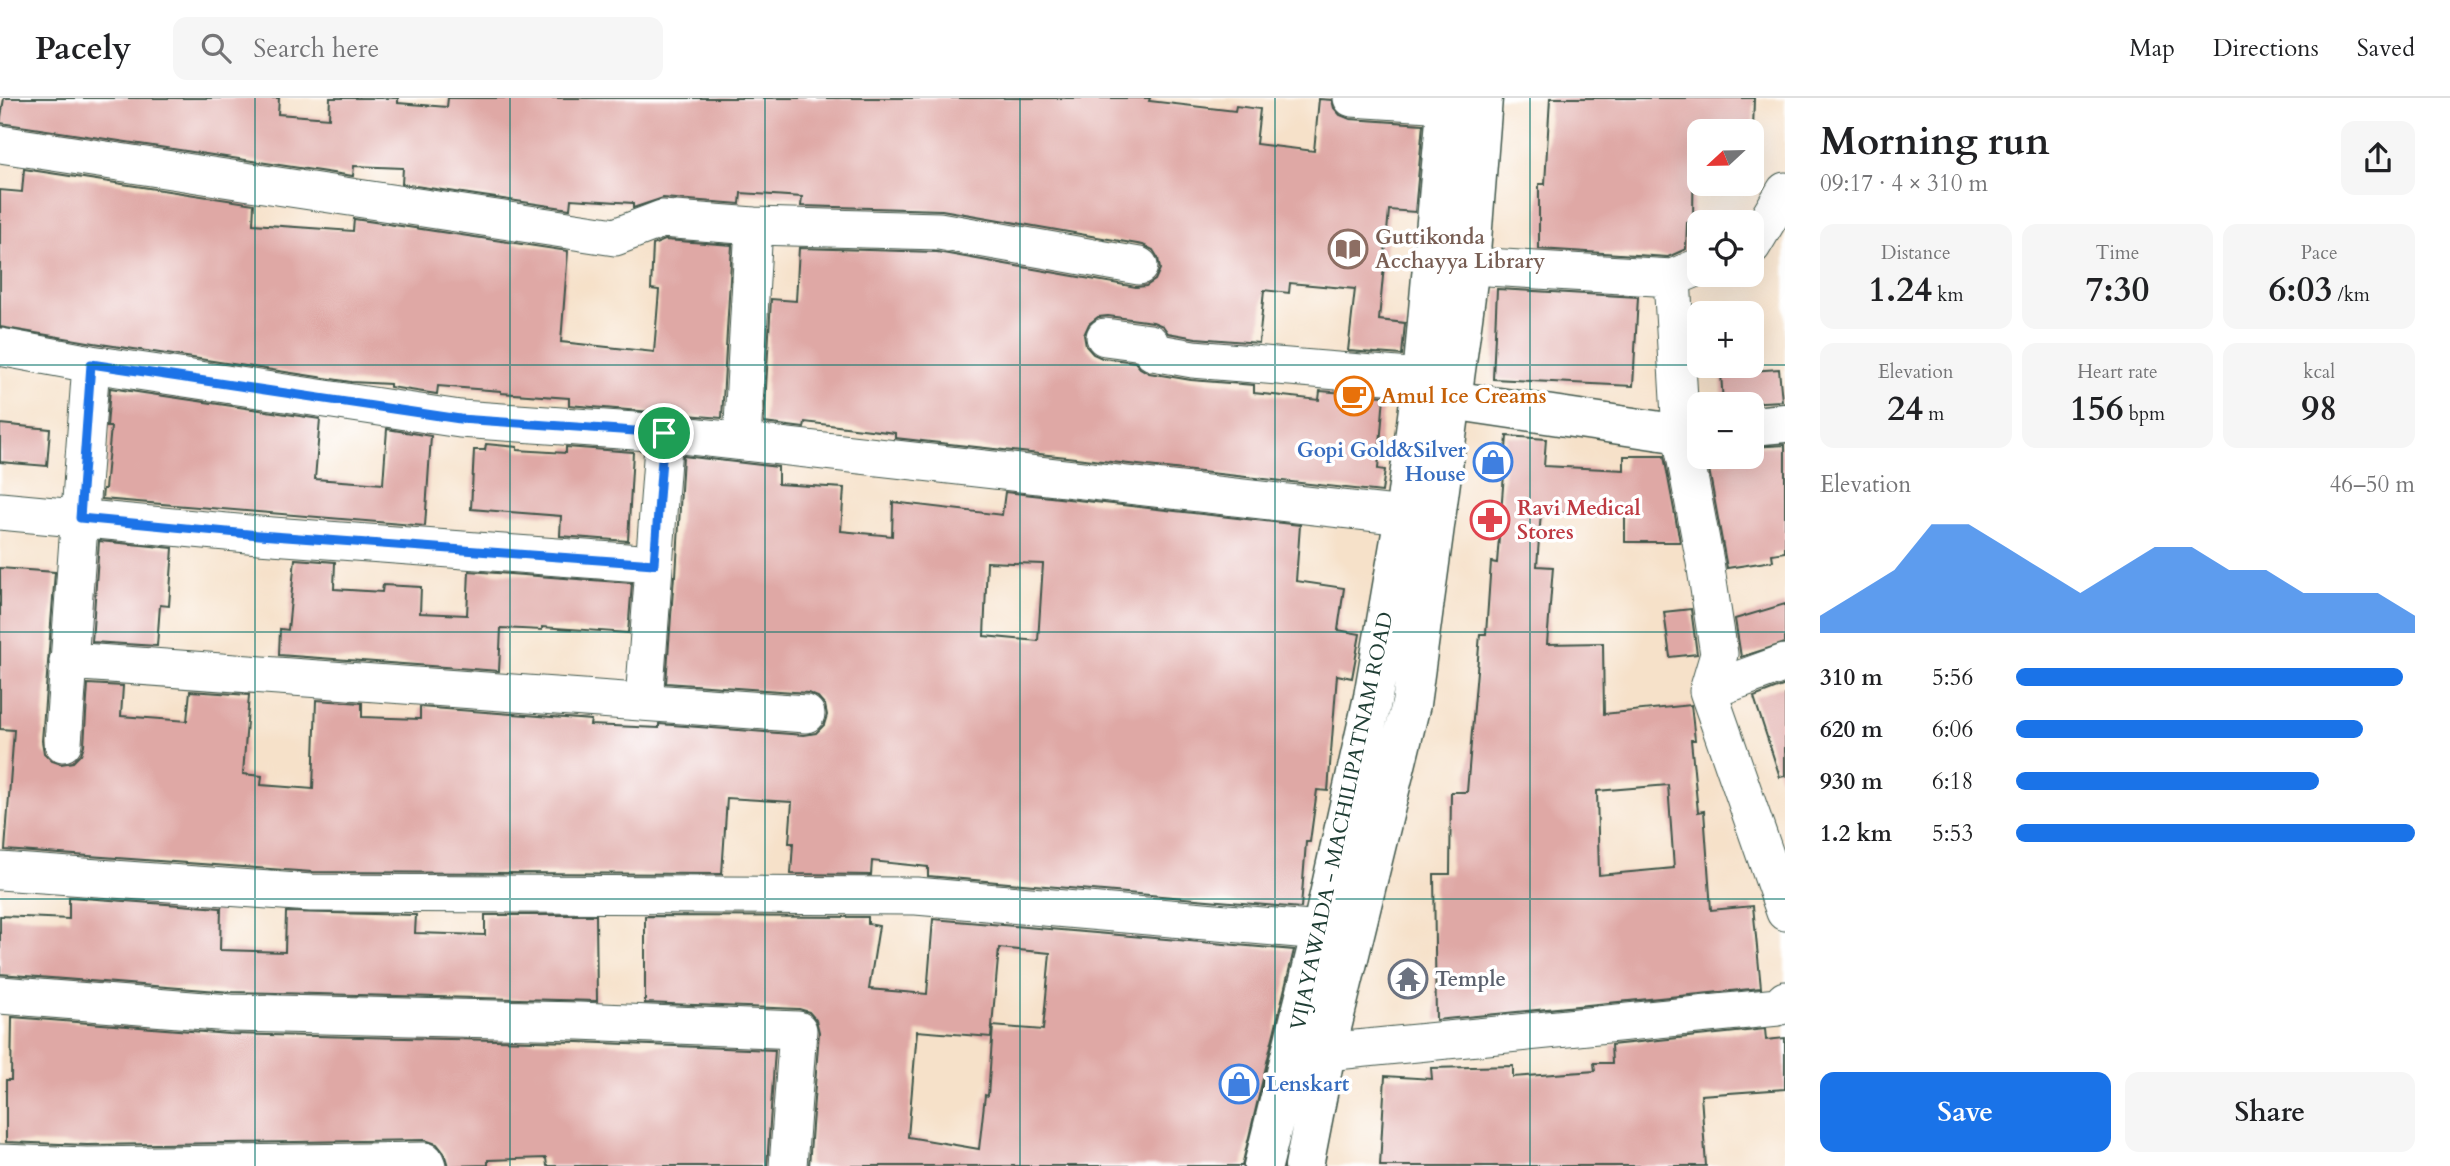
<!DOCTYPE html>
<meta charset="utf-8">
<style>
:root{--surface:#fff;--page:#f6f6f6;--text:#202124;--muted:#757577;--line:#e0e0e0;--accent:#1a73e8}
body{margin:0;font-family:Cardo,serif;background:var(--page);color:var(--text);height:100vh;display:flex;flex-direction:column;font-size:26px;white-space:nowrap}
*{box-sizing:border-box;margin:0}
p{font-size:23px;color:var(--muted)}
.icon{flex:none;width:38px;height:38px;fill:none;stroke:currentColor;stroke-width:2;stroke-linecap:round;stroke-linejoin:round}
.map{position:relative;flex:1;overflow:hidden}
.panel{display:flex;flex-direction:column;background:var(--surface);width:665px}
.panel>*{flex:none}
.needle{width:46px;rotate:248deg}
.controls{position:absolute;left:1687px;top:21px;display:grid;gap:14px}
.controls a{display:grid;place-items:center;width:77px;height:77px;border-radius:14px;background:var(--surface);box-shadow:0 7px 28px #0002;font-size:35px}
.pin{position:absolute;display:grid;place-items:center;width:60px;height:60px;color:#fff;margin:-30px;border:4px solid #fff;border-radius:50%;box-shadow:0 2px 7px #0007}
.round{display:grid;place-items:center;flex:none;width:74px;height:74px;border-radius:14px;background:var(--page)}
.summary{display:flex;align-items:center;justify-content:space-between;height:119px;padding:0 35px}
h1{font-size:38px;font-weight:800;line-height:52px}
.metrics{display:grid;grid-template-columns:repeat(3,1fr);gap:10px;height:119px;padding:7px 35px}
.metrics div{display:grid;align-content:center;border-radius:14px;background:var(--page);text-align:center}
.metrics b{font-size:35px;font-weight:800}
.metrics small{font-size:19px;font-weight:400}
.metrics p{font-size:19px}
.chart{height:196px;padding:14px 35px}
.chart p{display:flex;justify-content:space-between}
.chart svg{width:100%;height:126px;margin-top:7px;fill:var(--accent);opacity:.7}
.button{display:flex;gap:14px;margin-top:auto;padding:14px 35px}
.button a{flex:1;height:80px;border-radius:14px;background:var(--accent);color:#fff;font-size:28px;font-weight:800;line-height:80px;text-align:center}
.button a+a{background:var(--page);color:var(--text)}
ul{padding:0 35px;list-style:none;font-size:23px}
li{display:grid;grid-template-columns:112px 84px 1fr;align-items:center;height:52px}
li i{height:18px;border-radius:9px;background:var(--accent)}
header{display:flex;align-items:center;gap:42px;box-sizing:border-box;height:98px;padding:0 35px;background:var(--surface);border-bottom:2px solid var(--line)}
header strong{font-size:33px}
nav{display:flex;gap:38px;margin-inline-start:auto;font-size:24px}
.search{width:490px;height:63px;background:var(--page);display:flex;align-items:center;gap:18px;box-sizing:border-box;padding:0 24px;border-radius:14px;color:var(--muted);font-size:26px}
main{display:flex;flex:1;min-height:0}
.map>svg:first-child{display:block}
.building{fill:#dfa8a5;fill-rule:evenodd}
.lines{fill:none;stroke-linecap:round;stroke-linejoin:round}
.street-casing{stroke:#3f564a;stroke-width:39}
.secondary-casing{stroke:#3f564a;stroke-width:41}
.highway-casing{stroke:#3f564a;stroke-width:41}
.street{stroke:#fff;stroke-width:37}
.secondary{stroke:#fff;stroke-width:38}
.highway{stroke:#fff;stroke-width:38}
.route-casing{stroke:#fff;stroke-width:14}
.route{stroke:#1a73e8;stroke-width:9}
.grid{fill:none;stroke:#0f766e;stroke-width:2;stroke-opacity:0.55}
.labels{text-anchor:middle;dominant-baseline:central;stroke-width:7;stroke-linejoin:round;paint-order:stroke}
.education-label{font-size:21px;font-weight:bold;fill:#785e54;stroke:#fff;text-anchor:start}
.food-label{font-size:21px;font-weight:bold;fill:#c56008;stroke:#fff;text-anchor:start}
.shop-label{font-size:21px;font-weight:bold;fill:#366cbe;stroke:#fff;text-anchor:end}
.health-label{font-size:21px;font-weight:bold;fill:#be3a42;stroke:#fff;text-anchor:start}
.street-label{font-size:21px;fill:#1f3d34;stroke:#fff}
.worship-label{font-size:21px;font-weight:bold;fill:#5b616d;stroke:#fff;text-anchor:start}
</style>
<header>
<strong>Pacely</strong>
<div class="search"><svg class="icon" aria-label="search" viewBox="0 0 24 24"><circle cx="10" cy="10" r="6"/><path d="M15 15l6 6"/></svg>Search here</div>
<nav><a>Map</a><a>Directions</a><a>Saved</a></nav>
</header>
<main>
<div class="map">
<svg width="1785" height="1068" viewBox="0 0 1785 1068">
<rect width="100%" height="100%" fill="#fff"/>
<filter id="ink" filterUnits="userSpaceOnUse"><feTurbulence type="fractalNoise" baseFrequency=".0143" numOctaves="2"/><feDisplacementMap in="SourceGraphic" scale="14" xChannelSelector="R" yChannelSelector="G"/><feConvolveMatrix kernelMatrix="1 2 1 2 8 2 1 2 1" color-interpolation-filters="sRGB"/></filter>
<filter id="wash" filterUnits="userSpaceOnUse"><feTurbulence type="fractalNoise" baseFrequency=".00686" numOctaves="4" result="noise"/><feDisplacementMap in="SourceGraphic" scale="28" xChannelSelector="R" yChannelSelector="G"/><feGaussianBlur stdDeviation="1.57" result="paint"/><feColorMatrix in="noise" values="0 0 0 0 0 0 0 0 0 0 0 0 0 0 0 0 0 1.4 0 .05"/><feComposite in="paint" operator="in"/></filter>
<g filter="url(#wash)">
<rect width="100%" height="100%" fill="#f6e1c9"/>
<g id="blocks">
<path class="building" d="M 4,0 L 279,0 L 278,16 L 329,20 L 330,0 L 398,0 L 398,5 L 447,9 L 448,0 L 1150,0 L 1149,3 L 1235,13 L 1236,8 L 1260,11 L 1256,46 L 1314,53 L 1319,1 L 1332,2 L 1334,10 L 1340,17 L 1350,21 L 1423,26 L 1415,114 L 1389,112 L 1379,222 L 1405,225 L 1402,257 L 1348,253 L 1355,191 L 1290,185 L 1289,195 L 1264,192 L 1259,245 L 1196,240 L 1168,235 L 1163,228 L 1153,224 L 1108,218 L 1098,219 L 1089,226 L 1084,237 L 1086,248 L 1093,256 L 1102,260 L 1135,264 L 1140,270 L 1149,275 L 1191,282 L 1254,287 L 1254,295 L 1319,302 L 1320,293 L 1384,298 L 1378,371 L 1385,372 L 1382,394 L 895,340 L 895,335 L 805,324 L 804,330 L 764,325 L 771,201 L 796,203 L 799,150 L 937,154 L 1136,189 L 1146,188 L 1155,182 L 1160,171 L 1158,160 L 1153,152 L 1143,147 L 942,112 L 801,108 L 802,99 L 741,95 L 740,106 L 663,100 L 633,110 L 633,105 L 571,101 L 570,111 L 402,86 L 403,70 L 354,68 L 353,78 L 0,25 Z
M 1550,0 L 1754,0 L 1753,33 L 1694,33 L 1693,124 L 1687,124 L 1686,151 L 1668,159 L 1539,151 L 1539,86 L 1545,86 Z
M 24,71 L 254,106 L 253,126 L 353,133 L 354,121 L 568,153 L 561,244 L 654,254 L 659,192 L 651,191 L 653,147 L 665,142 L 732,147 L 722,320 L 569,307 L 569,300 L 501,295 L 501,293 L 438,288 L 437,296 L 390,289 L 390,286 L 351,284 L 94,245 L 0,229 L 0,92 L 22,94 Z
M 1497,191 L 1638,199 L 1633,288 L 1493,281 Z
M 1779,271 L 1782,303 L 1723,306 L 1721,275 Z
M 110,290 L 320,321 L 315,381 L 383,386 L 387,331 L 431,338 L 425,428 L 102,401 L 103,391 L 105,391 L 111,329 L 107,329 Z
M 0,326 L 50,331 L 47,368 L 0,364 Z
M 1507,338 L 1546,341 L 1544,368 L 1624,372 L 1624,358 L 1664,358 L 1680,444 L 1625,444 L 1625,418 L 1541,414 L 1537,468 L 1553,469 L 1547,546 L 1603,545 L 1604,616 L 1691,607 L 1695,642 L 1691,642 L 1698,714 L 1704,713 L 1711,812 L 1753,808 L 1761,890 L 1436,922 L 1434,776 L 1450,776 L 1451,694 L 1467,694 L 1480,536 L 1486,536 L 1491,464 L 1497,465 ZM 1668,687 L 1674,770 L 1599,777 L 1597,693 Z
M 486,346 L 517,349 L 517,352 L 566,355 L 566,349 L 633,354 L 628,443 L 560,438 L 561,418 L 471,411 L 474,352 L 485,352 Z
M 1785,347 L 1785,454 L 1772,456 L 1773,463 L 1727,470 L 1708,366 L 1752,360 L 1752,349 Z
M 683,358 L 778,369 L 778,386 L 844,390 L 841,433 L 892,438 L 893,404 L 1002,417 L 1005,394 L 1300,427 L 1296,483 L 1344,490 L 1338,532 L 1360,536 L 1352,580 L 1337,577 L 1328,693 L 1317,692 L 1310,744 L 1306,744 L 1301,810 L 928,778 L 928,769 L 872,763 L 871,777 L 791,776 L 793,745 L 789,745 L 792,704 L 727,700 L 722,776 L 312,774 L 5,752 L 14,632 L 0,631 L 0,470 L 55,474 L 42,643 L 44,655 L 52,663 L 61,666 L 73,664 L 81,656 L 84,647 L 88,586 L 123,588 L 121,618 L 187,623 L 190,593 L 249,597 L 243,676 L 262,678 L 261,687 L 313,691 L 316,602 L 362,605 L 362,619 L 420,621 L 420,609 L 591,622 L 590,627 L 659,630 L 659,626 L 804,637 L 816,635 L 824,627 L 827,617 L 825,607 L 818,599 L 808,595 L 666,585 L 674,478 L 676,478 ZM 987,464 L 1043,466 L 1038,543 L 984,538 Z
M 99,443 L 173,450 L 169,508 L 160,507 L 157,548 L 92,544 Z
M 295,461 L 335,464 L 334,491 L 382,494 L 383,487 L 421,489 L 420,515 L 467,517 L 469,473 L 632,485 L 628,535 L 542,529 L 542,532 L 501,530 L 499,573 L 279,557 L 280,531 L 288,532 Z
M 1785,506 L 1785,545 L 1741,559 L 1735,521 Z
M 1691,511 L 1697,556 L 1670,559 L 1664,514 Z
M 1785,587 L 1785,678 L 1780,679 L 1754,599 Z
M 69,799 L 221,810 L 220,852 L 285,854 L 286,814 L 416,817 L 415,835 L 485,837 L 485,817 L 596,817 L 597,903 L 231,894 L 0,876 L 0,818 L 69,821 Z
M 645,818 L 868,819 L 868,826 L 879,828 L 869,891 L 927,896 L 933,821 L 1294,852 L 1242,1068 L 809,1068 L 819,934 L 816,922 L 809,914 L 799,911 L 645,905 ZM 999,850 L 1050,855 L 1043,932 L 993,928 L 988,998 L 985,997 L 979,1051 L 908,1039 L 917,933 L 991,939 Z
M 12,919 L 229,936 L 578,944 L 775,952 L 767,1068 L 547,1068 L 546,1060 L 488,1062 L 488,1067 L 448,1068 L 444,1055 L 437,1046 L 425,1042 L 87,1047 L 6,1044 L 6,982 L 11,982 Z
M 1765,931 L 1766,942 L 1785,940 L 1785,991 L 1701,997 L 1706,1068 L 1380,1068 L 1385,978 L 1432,981 L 1431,970 L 1513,968 L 1513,979 L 1595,973 L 1594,965 L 1612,965 L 1611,947 Z"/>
</g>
</g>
<g filter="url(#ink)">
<use href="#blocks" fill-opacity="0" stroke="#3f564a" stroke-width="2"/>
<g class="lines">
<defs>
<path id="street" d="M 1352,0 L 1446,6
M 0,46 L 615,139 L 662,121 L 754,128 L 939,133 L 1139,168
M 1752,148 L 1785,93
M 1470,168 L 1672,180 L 1699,169
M 1672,180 L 1681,336 L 1705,464 L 1719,556 L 1708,593 L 1785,814
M 1105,239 L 1150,245 L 1153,254 L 1193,261 L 1422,280
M 0,249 L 91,266 L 460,321 L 664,335 L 1404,418
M 742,343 L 754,128
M 0,413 L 259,437 L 654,466
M 68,563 L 806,616
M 1708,593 L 1785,565
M 644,603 L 664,335
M 63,645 L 91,266
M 0,773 L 311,795 L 916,798 L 1321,833
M 0,897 L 230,915 L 579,923 L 798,932 L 788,1068
M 1326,954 L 1778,909 L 1785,902
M 0,1065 L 87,1068 L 425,1063 L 427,1068"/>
<path id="secondary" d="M 1451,302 L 1681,336 L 1699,334
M 1752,328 L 1785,325"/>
<path id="highway" d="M 1263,1068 L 1321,833 L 1373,599 L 1404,418 L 1422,280 L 1447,0
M 1304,1068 L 1326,954 L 1411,606 L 1470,168 L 1483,0"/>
</defs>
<use href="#street" class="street-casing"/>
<use href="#secondary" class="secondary-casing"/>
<use href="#highway" class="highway-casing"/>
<use href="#street" class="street"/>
<use href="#secondary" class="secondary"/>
<use href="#highway" class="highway"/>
</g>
</g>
<g class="lines" filter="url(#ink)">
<defs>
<path id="route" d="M 91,266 L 460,321 L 664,335 L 654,466 L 259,437 L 80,420 Z"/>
</defs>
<use href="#route" class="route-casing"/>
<use href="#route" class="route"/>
</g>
<path class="grid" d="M 255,0 L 255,1068M 510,0 L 510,1068M 765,0 L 765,1068M 1020,0 L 1020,1068M 1275,0 L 1275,1068M 1530,0 L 1530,1068M 0,267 L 1699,267M 1752,267 L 1785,267M 0,534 L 1785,534M 0,801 L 1785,801"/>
<defs>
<symbol id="library-ring" viewBox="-11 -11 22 22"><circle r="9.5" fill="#fff" stroke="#8d6e63" stroke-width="1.5"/><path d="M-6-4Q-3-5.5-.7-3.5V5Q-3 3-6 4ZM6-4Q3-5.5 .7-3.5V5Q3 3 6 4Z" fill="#8d6e63"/></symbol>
<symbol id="cafe-ring" viewBox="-11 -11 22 22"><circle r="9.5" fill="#fff" stroke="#e8710a" stroke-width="1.5"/><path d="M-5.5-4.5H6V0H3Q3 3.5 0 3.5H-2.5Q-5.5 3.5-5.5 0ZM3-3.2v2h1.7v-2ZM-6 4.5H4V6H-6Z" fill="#e8710a"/></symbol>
<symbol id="shop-ring" viewBox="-11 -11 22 22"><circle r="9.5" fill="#fff" stroke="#3f7fe0" stroke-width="1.5"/><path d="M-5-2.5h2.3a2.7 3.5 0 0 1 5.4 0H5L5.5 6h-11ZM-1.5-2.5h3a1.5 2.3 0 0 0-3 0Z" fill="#3f7fe0"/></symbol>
<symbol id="pharmacy-ring" viewBox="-11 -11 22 22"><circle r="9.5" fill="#fff" stroke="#e0444e" stroke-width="1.5"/><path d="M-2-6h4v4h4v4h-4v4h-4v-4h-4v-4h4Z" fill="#e0444e"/></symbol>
<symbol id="temple-ring" viewBox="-11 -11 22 22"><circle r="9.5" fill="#fff" stroke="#6b7280" stroke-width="1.5"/><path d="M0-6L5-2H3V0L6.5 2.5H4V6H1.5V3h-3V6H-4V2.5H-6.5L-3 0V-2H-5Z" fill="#6b7280"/></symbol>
</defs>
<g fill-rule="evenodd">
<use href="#library-ring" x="1326" y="129" width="44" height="44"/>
<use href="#cafe-ring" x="1332" y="276" width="44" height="44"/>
<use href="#shop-ring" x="1471" y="342" width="44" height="44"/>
<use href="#pharmacy-ring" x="1468" y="400" width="44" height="44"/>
<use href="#temple-ring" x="1386" y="859" width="44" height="44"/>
<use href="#shop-ring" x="1217" y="964" width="44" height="44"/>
</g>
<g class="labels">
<g class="education-label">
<text x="1375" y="139">Guttikonda<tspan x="1375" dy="24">Acchayya Library</tspan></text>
</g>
<g class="food-label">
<text x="1381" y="298">Amul Ice Creams</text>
</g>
<g class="shop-label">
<text x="1466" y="352">Gopi Gold&amp;Silver<tspan x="1466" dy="24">House</tspan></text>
<text x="1266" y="986" text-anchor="start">Lenskart</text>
</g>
<g class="health-label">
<text x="1517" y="410">Ravi Medical<tspan x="1517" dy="24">Stores</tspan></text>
</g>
<g class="street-label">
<text transform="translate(1342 723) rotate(-78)">VIJAYAWADA - MACHILIPATNAM ROAD</text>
</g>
<g class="worship-label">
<text x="1435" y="881">Temple</text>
</g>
</g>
</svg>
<div class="controls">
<a><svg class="needle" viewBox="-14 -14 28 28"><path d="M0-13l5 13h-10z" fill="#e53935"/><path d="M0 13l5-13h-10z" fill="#757577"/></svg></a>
<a><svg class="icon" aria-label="locate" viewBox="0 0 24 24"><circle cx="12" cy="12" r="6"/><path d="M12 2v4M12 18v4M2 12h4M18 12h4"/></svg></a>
<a>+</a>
<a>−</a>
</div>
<div class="pin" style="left:664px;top:335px;background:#1e9e55"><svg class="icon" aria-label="arrive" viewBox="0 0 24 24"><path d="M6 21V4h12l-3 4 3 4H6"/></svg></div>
</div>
<section class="panel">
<div class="summary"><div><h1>Morning run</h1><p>09:17 · 4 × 310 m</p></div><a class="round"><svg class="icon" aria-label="share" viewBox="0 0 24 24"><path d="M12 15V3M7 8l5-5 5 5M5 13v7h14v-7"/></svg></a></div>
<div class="metrics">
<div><p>Distance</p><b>1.24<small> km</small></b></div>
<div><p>Time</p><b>7:30</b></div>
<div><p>Pace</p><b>6:03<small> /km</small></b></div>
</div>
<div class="metrics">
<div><p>Elevation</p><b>24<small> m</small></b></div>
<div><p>Heart rate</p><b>156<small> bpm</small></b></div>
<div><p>kcal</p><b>98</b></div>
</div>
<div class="chart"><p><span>Elevation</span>46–50 m</p>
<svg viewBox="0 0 160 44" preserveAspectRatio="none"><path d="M0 44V38L10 30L20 22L30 6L40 6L50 14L60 22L70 30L80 22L90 14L100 14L110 22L120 22L130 30L140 30L150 30L160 38V44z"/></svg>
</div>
<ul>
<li><b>310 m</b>5:56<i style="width:97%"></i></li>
<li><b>620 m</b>6:06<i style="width:87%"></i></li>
<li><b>930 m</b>6:18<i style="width:76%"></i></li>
<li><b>1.2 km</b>5:53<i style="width:100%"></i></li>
</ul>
<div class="button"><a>Save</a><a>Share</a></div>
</section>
</main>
